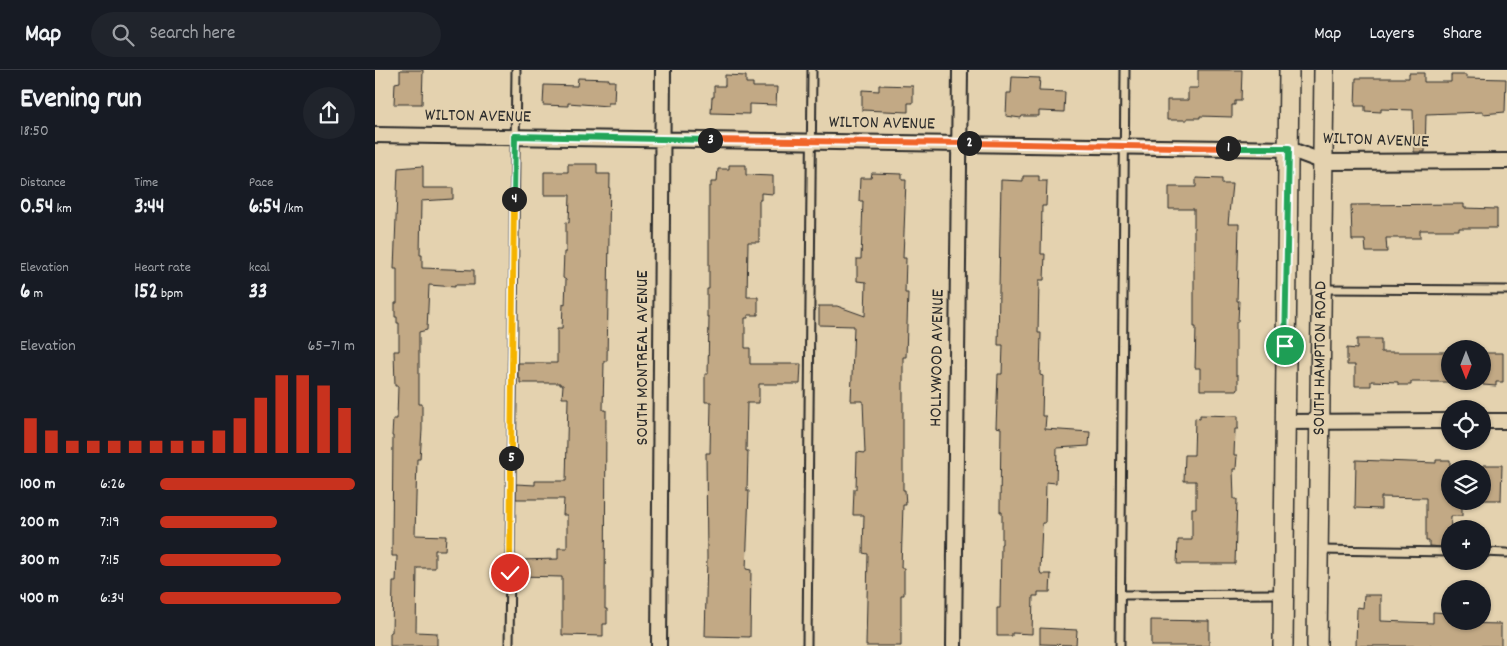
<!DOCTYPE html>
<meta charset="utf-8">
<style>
:root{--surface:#171b24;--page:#20242c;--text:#f1f3f6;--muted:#9ea1a6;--line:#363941;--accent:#c8321e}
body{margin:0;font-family:Dekko,sans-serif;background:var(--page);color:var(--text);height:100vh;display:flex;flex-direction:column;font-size:19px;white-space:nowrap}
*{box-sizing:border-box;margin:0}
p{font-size:16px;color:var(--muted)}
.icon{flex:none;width:28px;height:28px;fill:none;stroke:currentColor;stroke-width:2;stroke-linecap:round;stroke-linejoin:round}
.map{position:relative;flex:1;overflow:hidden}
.side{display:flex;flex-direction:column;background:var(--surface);width:375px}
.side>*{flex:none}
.needle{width:32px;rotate:180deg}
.buttons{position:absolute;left:1066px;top:270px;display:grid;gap:10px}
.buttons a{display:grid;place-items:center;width:50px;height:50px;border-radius:50%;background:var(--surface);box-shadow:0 1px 4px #0004;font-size:25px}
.pin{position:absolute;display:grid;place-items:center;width:42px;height:42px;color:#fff;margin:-21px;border:2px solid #fff;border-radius:50%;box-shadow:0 1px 5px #0007}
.km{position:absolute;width:25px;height:25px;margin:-12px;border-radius:50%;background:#222;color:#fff;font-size:14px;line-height:25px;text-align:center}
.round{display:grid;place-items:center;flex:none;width:52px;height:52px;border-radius:26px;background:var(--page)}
.overview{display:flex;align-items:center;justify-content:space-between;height:85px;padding:0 20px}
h1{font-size:28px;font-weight:700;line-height:38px}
.stats{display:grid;grid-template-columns:repeat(3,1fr);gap:8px;height:85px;padding:5px 20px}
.stats div{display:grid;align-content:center}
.stats b{font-size:21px;font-weight:700}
.stats small{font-size:14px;font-weight:400}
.stats p{font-size:14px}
.chart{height:140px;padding:10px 20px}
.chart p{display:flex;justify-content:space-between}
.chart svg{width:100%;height:90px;margin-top:5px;stroke:var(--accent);stroke-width:6}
ul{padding:0 20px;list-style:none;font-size:16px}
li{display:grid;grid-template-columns:80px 60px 1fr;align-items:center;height:38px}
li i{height:12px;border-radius:6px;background:var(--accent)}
header{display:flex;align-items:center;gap:30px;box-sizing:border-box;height:70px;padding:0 25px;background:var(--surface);border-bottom:1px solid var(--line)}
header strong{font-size:24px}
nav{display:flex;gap:28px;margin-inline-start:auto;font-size:18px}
.search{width:350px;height:45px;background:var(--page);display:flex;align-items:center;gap:12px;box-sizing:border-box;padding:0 18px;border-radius:28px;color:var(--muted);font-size:19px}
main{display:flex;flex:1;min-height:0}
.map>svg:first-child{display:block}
.building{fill:#c2a985;stroke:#2b2b2b}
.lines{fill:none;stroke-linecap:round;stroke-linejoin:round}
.lane-casing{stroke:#2b2b2b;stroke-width:11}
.street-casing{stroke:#2b2b2b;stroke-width:18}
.secondary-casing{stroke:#2b2b2b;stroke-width:22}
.lane{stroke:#e4d2af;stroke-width:7}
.street{stroke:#e4d2af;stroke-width:14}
.secondary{stroke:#e4d2af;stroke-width:19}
.split-1-casing{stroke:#fff;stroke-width:10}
.split-2-casing{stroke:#fff;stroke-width:10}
.split-3-casing{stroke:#fff;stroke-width:10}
.split-4-casing{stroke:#fff;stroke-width:10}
.split-5-casing{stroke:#fff;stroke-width:10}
.split-6-casing{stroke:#fff;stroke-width:10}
.split-1{stroke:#22a559;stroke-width:6}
.split-2{stroke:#f0652b;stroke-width:6}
.split-3{stroke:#f0652b;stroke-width:6}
.split-4{stroke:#22a559;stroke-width:6}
.split-5{stroke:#f5b400;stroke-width:6}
.split-6{stroke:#f5b400;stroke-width:6}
.labels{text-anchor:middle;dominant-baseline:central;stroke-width:4;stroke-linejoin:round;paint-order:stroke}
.street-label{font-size:18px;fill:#2b2b2b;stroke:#e4d2af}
</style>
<header>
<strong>Map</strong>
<div class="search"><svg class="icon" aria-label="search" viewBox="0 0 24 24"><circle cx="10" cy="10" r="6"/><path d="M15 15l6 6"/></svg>Search here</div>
<nav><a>Map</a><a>Layers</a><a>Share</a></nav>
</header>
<main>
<section class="side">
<div class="overview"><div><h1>Evening run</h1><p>18:50</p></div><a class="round"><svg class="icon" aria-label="share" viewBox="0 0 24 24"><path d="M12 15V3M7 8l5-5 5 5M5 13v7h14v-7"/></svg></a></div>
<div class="stats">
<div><p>Distance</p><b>0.54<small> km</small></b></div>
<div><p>Time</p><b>3:44</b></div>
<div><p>Pace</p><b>6:54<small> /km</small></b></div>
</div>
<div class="stats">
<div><p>Elevation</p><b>6<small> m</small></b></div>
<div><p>Heart rate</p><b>152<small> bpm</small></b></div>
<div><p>kcal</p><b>33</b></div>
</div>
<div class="chart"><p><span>Elevation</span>65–71 m</p>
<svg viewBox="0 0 160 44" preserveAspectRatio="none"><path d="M5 44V27M15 44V33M25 44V38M35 44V38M45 44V38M55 44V38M65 44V38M75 44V38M85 44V38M95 44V33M105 44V27M115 44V17M125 44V6M135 44V6M145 44V11M155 44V22"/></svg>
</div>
<ul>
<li><b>100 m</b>6:26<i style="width:100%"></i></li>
<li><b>200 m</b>7:19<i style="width:60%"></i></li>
<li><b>300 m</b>7:15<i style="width:62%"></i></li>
<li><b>400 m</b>6:34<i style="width:93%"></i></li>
</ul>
</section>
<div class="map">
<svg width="1132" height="576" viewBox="0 0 1132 576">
<rect width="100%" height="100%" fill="#e4d2af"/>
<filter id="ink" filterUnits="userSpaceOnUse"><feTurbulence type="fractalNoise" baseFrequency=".02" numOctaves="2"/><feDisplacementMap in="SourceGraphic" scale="10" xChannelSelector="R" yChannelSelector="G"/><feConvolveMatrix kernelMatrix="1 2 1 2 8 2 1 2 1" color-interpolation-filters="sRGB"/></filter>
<g filter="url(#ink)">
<path class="building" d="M 25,0 L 48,0 L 47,34 L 19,34 L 20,13 L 25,12 Z
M 823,0 L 867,0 L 866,31 L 860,31 L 860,35 L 857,35 L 857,47 L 825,46 L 825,48 L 812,48 L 812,50 L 792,50 L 792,30 L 813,30 L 813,18 L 823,18 Z
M 1034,3 L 1049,3 L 1049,12 L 1076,12 L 1076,5 L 1091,5 L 1091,8 L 1131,9 L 1130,42 L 1108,44 L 1108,42 L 1051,44 L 1050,82 L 1039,82 L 1038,40 L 1006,39 L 1006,42 L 990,41 L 990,36 L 980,36 L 981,8 L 1034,8 Z
M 350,5 L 371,6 L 371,13 L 378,13 L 378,17 L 402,17 L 401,35 L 374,34 L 374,44 L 336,43 L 337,27 L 339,27 L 339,16 L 350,16 Z
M 637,7 L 665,8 L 664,21 L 690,22 L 689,42 L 664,41 L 664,46 L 647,46 L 646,48 L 631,46 L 632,23 L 636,23 Z
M 203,8 L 234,9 L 233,11 L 240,11 L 239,33 L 233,33 L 233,36 L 193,33 L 193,36 L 168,35 L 169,15 L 202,16 Z
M 504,15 L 538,16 L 538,33 L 533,33 L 533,42 L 487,40 L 487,20 L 504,21 Z
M 193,94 L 222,94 L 222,104 L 235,104 L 232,291 L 229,291 L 228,340 L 231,340 L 230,539 L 232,539 L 232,554 L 228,554 L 228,566 L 187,565 L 187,507 L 143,506 L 144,490 L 183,489 L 183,478 L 192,478 L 192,445 L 188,445 L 189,429 L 141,429 L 141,414 L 160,415 L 160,411 L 191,411 L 193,328 L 187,328 L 188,315 L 185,315 L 185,313 L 145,313 L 145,308 L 143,308 L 143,293 L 182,293 L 182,259 L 187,259 L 188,234 L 190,235 L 191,210 L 188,208 L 189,182 L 191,182 L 191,152 L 194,153 L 195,125 L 169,125 L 169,102 L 193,102 Z
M 354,95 L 371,95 L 371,105 L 398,106 L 398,124 L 386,123 L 386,130 L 384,130 L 384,172 L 373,172 L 372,227 L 383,227 L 383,245 L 373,245 L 373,248 L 370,248 L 370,278 L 375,278 L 375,294 L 426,294 L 425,314 L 384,314 L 384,333 L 372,333 L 371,381 L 373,381 L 372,421 L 374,421 L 371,499 L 376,500 L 375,567 L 330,566 L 332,488 L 331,383 L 335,383 L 336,332 L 330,332 L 330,304 L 333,304 L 334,247 L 332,247 L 332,219 L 334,219 L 334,117 L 336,117 L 336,112 L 342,112 L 343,99 L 354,99 Z
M 48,96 L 48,118 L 78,118 L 78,129 L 46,131 L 45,185 L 47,185 L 47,198 L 99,200 L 99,215 L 80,215 L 80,217 L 54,215 L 52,260 L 44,262 L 44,334 L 47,334 L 47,360 L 45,389 L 42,389 L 40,465 L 71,466 L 70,480 L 60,480 L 60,498 L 42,498 L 41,562 L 62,563 L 62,576 L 15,576 L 15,562 L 17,562 L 18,512 L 21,512 L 22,486 L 17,486 L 17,479 L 18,366 L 17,366 L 18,349 L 22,349 L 23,316 L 20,316 L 19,281 L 24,281 L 24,253 L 22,253 L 22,247 L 20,247 L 20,233 L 22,233 L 22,199 L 19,199 L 23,98 Z
M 497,103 L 527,104 L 527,110 L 531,110 L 528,188 L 531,188 L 530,223 L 533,223 L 531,287 L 528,287 L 528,420 L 530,420 L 531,435 L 528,435 L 526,498 L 529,498 L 529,525 L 526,525 L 526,576 L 491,576 L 493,484 L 488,483 L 489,445 L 478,445 L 479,419 L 481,419 L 482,382 L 490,383 L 488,331 L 476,331 L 479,256 L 444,255 L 444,236 L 462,236 L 490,246 L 491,212 L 482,211 L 482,189 L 486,189 L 488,131 L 484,131 L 485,108 L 496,108 Z
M 648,106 L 664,106 L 664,111 L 672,111 L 671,136 L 667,136 L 666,184 L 670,184 L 669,210 L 664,210 L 663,263 L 666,263 L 665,305 L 668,306 L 667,346 L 671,346 L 670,359 L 715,362 L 714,376 L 682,378 L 681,413 L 671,412 L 670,453 L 667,453 L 665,501 L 666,504 L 676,504 L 675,522 L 663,522 L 663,526 L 658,526 L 657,564 L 637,563 L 637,566 L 622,566 L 622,538 L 625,538 L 626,474 L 627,474 L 627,442 L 625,442 L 625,436 L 626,358 L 621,357 L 623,304 L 627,304 L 628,275 L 623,275 L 626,110 L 648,111 Z
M 821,108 L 847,109 L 847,114 L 857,114 L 853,154 L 864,154 L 862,231 L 864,231 L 863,252 L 861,252 L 861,305 L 863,305 L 863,320 L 825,320 L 825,298 L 820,298 L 821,257 L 819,257 L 819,139 L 794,139 L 794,117 L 821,117 Z
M 1089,134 L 1089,138 L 1122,139 L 1122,158 L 1084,158 L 1084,160 L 1045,160 L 1045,168 L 1011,168 L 1012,182 L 991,182 L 990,170 L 977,170 L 976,135 Z
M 982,269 L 1006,269 L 1006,282 L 1075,282 L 1075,312 L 1036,312 L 1036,315 L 1023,315 L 1023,312 L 996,311 L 996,316 L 980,316 L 980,295 L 972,295 L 972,278 L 982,279 Z
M 1108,283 L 1128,283 L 1128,312 L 1121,312 L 1121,316 L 1108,315 Z
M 825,345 L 863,346 L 863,359 L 860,359 L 859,385 L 862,385 L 861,399 L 858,399 L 859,429 L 862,429 L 860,494 L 802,494 L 803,470 L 817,470 L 817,438 L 821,438 L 821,411 L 809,411 L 810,385 L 819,385 L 820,348 L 825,349 Z
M 981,390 L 1061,393 L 1061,390 L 1075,390 L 1075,431 L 1087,431 L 1087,446 L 1076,446 L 1075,471 L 1068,471 L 1068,477 L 1054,476 L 1054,471 L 1051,471 L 1051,428 L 1006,427 L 1006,439 L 980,438 Z
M 1108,395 L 1127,395 L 1126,430 L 1108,430 Z
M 989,525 L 1006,525 L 1006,551 L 1058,553 L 1058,542 L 1075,543 L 1075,551 L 1081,551 L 1081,553 L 1126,554 L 1126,576 L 981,576 L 982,537 L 988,538 Z
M 776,550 L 834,551 L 834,576 L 776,576 Z
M 665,558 L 702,560 L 701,575 L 665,574 Z"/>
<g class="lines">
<defs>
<path id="lane" d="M 947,219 L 1132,220
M 945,480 L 1075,482
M 1108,482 L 1132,483
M 746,525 L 908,524
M 134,576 L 141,0
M 432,576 L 437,0
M 745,576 L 750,0"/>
<path id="street" d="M 0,65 L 914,79 L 949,92 L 1132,91
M 1108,351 L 1132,351
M 909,352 L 1075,351
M 284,576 L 288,0
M 579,576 L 585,0"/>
<g id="secondary">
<path d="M 908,576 L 914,0"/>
<path id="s1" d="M 942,576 L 949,0"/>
</g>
</defs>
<use href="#lane" class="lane-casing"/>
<use href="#street" class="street-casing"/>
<use href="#secondary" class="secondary-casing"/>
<use href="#lane" class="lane"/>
<use href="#street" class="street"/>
<use href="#secondary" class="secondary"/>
</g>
</g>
<g class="lines" filter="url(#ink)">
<defs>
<path id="split-1" d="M 853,78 L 914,78 L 910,276"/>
<path id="split-2" d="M 594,73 L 853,78"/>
<path id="split-3" d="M 335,70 L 594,73"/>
<path id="split-4" d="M 139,129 L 140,66 L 335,70"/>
<path id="split-5" d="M 136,388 L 139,129"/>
<path id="split-6" d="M 135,503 L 136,388"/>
</defs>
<use href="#split-1" class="split-1-casing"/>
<use href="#split-2" class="split-2-casing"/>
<use href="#split-3" class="split-3-casing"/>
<use href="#split-4" class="split-4-casing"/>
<use href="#split-5" class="split-5-casing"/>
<use href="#split-6" class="split-6-casing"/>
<use href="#split-1" class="split-1"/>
<use href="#split-2" class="split-2"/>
<use href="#split-3" class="split-3"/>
<use href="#split-4" class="split-4"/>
<use href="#split-5" class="split-5"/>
<use href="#split-6" class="split-6"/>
</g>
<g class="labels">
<g class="street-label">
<text transform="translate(103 47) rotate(1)">WILTON AVENUE</text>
<text transform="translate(507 54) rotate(1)">WILTON AVENUE</text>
<text transform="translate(1001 71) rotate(2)">WILTON AVENUE</text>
<text transform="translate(268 288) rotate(-90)">SOUTH MONTREAL AVENUE</text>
<text transform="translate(563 288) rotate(-89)">HOLLYWOOD AVENUE</text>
<text stroke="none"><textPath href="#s1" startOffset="288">SOUTH HAMPTON ROAD</textPath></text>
</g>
</g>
</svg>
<div class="buttons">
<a><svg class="needle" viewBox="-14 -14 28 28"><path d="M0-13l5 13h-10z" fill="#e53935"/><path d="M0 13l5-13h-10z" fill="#9ea1a6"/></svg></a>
<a><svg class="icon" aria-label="locate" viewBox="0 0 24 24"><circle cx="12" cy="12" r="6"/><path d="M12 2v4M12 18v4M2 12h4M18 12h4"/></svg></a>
<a><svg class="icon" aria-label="layers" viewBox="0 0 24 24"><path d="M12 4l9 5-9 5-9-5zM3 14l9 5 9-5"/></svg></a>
<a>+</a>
<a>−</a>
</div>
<div class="pin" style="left:910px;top:276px;background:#1e9e55"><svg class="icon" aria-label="arrive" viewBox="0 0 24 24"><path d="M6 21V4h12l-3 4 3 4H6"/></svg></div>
<div class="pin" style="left:135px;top:503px;background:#d93025"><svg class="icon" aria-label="check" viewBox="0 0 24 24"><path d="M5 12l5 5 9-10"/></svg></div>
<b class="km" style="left:853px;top:78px">1</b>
<b class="km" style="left:594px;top:73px">2</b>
<b class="km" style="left:335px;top:70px">3</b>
<b class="km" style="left:139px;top:129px">4</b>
<b class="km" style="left:136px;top:388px">5</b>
</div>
</main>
